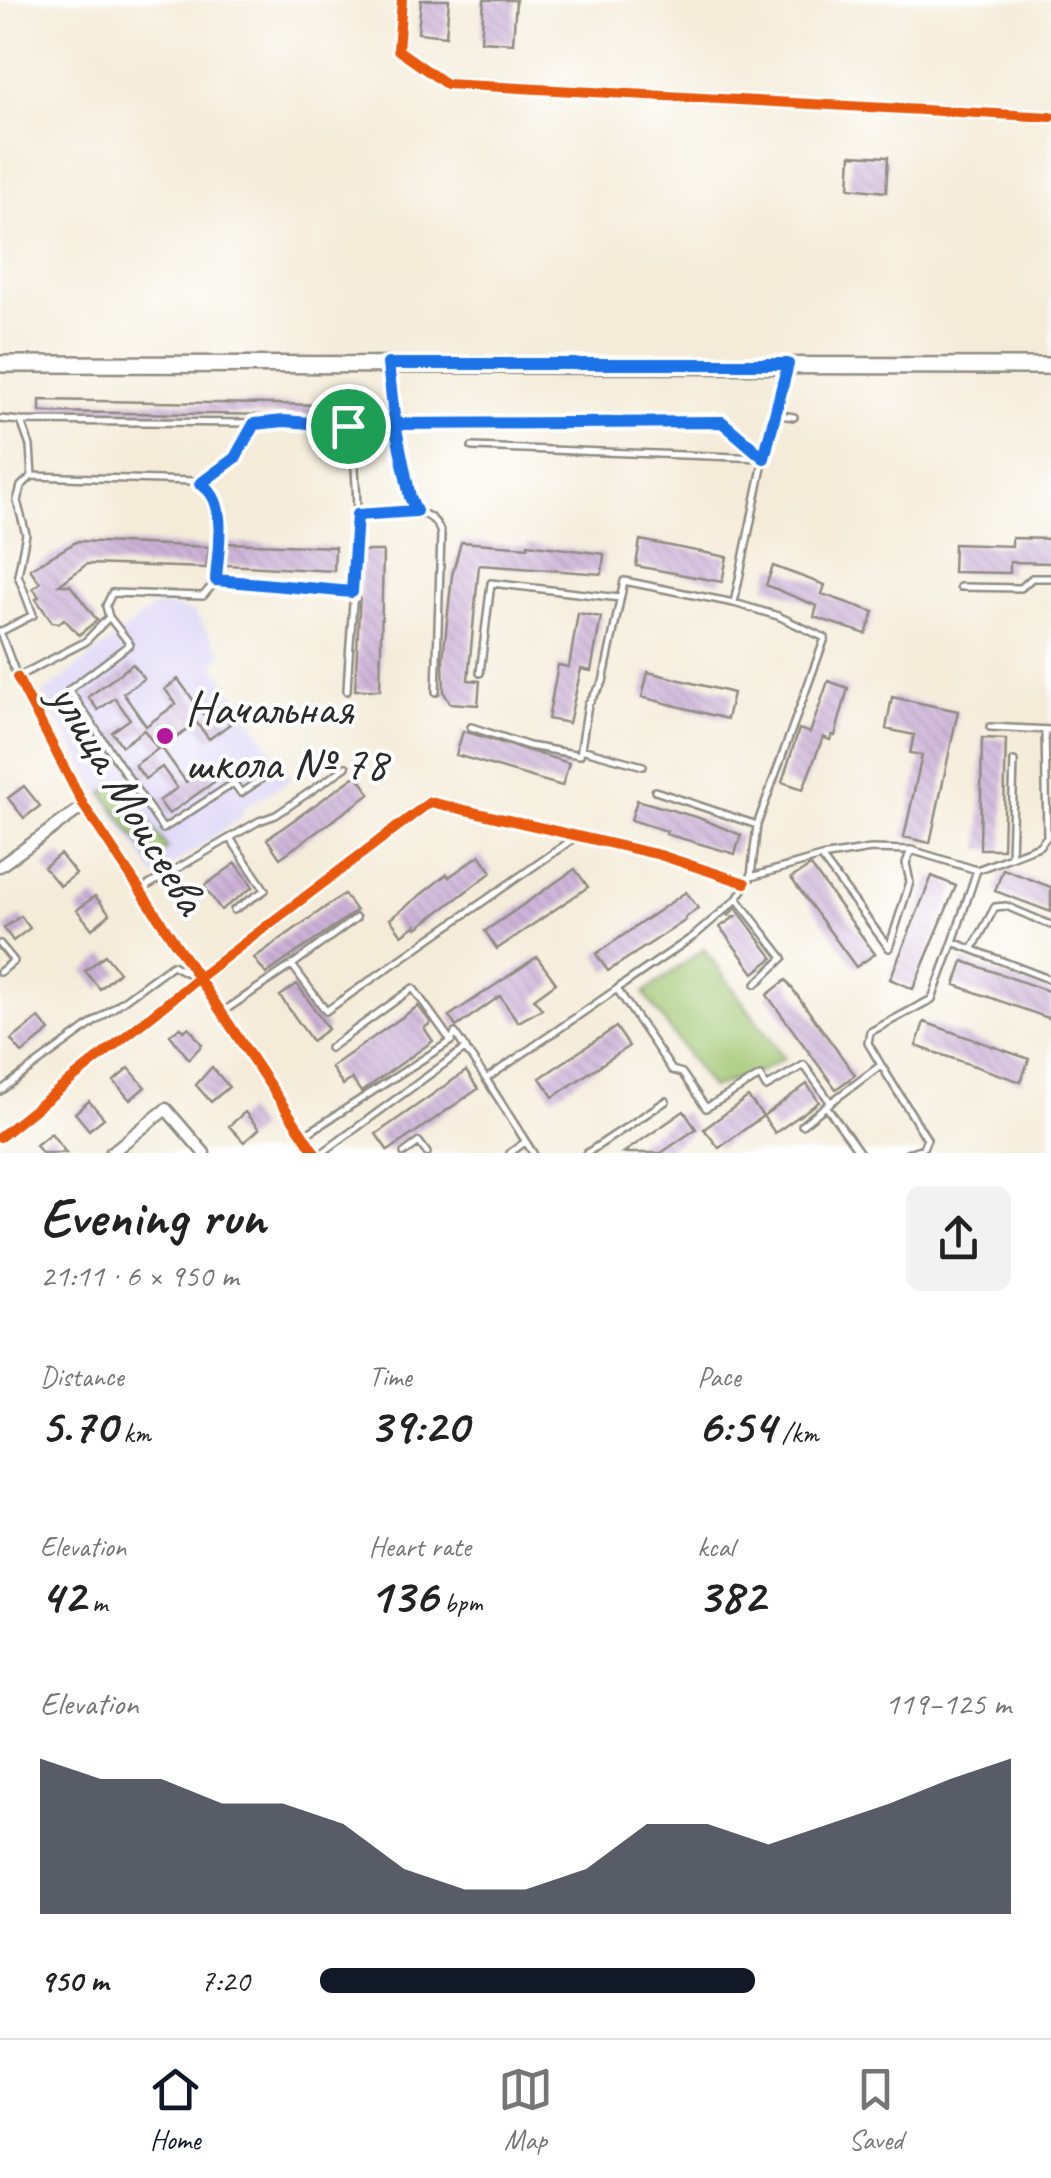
<!DOCTYPE html>
<meta charset="utf-8">
<style>
:root{--surface:#fff;--page:#f2f2f2;--text:#222;--muted:#767676;--line:#e0e0e0;--accent:#111827}
body{margin:0;font-family:Caveat,sans-serif;background:var(--page);color:var(--text);height:100vh;display:flex;flex-direction:column;font-size:38px;white-space:nowrap}
*{box-sizing:border-box;margin:0}
p{font-size:32px;color:var(--muted)}
.icon{flex:none;width:55px;height:55px;fill:none;stroke:currentColor;stroke-width:2;stroke-linecap:round;stroke-linejoin:round}
.map{position:relative;height:1153px;overflow:hidden}
.panel{display:flex;flex-direction:column;background:var(--surface);flex:1}
.panel>*{flex:none}
.pin{position:absolute;display:grid;place-items:center;width:85px;height:85px;color:#fff;margin:-42px;border:5px solid #fff;border-radius:50%;box-shadow:0 2px 10px #0007}
.round{display:grid;place-items:center;flex:none;width:105px;height:105px;border-radius:15px;background:var(--page)}
.overview{display:flex;align-items:center;justify-content:space-between;height:170px;padding:0 40px}
h1{font-size:55px;font-weight:800;line-height:75px}
.metrics{display:grid;grid-template-columns:repeat(3,1fr);gap:15px;height:170px;padding:10px 40px}
.metrics div{display:grid;align-content:center}
.metrics b{font-size:50px;font-weight:800}
.metrics small{font-size:28px;font-weight:400}
.metrics p{font-size:28px}
.chart{height:280px;padding:20px 40px}
.chart p{display:flex;justify-content:space-between}
.chart svg{width:100%;height:180px;margin-top:10px;fill:var(--accent);opacity:.7}
ul{padding:0 40px;list-style:none;font-size:32px}
li{display:grid;grid-template-columns:160px 120px 1fr;align-items:center;height:75px}
li i{height:25px;border-radius:12px;background:var(--accent)}
.menu{display:flex;justify-content:space-around;align-items:center;height:140px;border-top:2px solid var(--line);background:var(--surface);font-size:28px;color:var(--muted)}
.menu a{display:grid;justify-items:center;gap:5px}
.menu .selected{color:var(--accent)}
.map>svg:first-child{display:block}
.built{fill:#dcd5f6}
.green{fill:#a1c671;stroke:#66784e;stroke-width:2.5}
.building{fill:url(#building-back-hatch)}
.lines{fill:none;stroke-linecap:round;stroke-linejoin:round}
.service-casing{stroke:#908c82;stroke-width:10}
.minor-casing{stroke:#908c82;stroke-width:15}
.secondary-casing{stroke:#908c82;stroke-width:20}
.service{stroke:#fff;stroke-width:5}
.minor{stroke:#fff;stroke-width:10}
.secondary{stroke:#fff;stroke-width:15}
.cycleway-casing{stroke:#fff;stroke-width:16}
.cycleway{stroke:#e8590c;stroke-width:10}
.route-casing{stroke:#fff;stroke-width:20}
.route{stroke:#1a73e8;stroke-width:12}
.poi-dot{fill:#b5179e;stroke:#fff;stroke-width:4}
.labels{text-anchor:middle;dominant-baseline:central;stroke-width:8;stroke-linejoin:round;paint-order:stroke}
.poi-label{font-size:48px;fill:#2b2b2b;stroke:#fff;text-anchor:start}
.street-label{font-size:48px;fill:#2b2b2b;stroke:#fff}
</style>
<div class="map">
<svg width="1051" height="1153" viewBox="0 0 1051 1153">
<defs>
<pattern id="building-back-hatch" width="6" height="6" patternUnits="userSpaceOnUse" patternTransform="scale(2.5)"><rect width="6" height="6" fill="#cdb2d8"/><path d="M-1 5l2 2M0 0l6 6M5-1l2 2" fill="none" stroke="#b099ba"/></pattern>
</defs>
<rect width="100%" height="100%" fill="#fff"/>
<filter id="ink" filterUnits="userSpaceOnUse"><feTurbulence type="fractalNoise" baseFrequency=".01" numOctaves="2"/><feDisplacementMap in="SourceGraphic" scale="20" xChannelSelector="R" yChannelSelector="G"/><feConvolveMatrix kernelMatrix="1 2 1 2 8 2 1 2 1" color-interpolation-filters="sRGB"/></filter>
<filter id="wash" filterUnits="userSpaceOnUse"><feTurbulence type="fractalNoise" baseFrequency=".0048" numOctaves="4" result="noise"/><feDisplacementMap in="SourceGraphic" scale="40" xChannelSelector="R" yChannelSelector="G"/><feGaussianBlur stdDeviation="2.25" result="paint"/><feColorMatrix in="noise" values="0 0 0 0 0 0 0 0 0 0 0 0 0 0 0 0 0 1.4 0 .05"/><feComposite in="paint" operator="in"/></filter>
<g filter="url(#wash)">
<rect width="100%" height="100%" fill="#f4ecd9"/>
<path class="built" d="M 158,604 L 194,612 L 223,655 L 213,663 L 292,779 L 241,810 L 244,815 L 155,877 L 92,780 L 43,694 Z"/>
<path class="green" d="M 120,782 L 168,849 L 151,860 L 103,793 Z
M 704,949 L 784,1058 L 760,1071 L 711,1088 L 644,993 Z"/>
<g id="blocks">
<path class="building" d="M 421,0 L 449,0 L 446,36 L 418,33 Z
M 484,0 L 516,0 L 513,43 L 481,41 Z
M 851,155 L 888,157 L 886,192 L 849,188 Z
M 40,400 L 381,406 L 381,416 L 40,412 Z
M 1012,538 L 1051,539 L 1051,563 L 1010,562 L 1010,573 L 953,572 L 954,544 L 1012,546 Z
M 640,540 L 727,557 L 722,582 L 636,566 Z
M 78,541 L 209,547 L 206,568 L 87,564 L 59,585 L 70,585 L 97,620 L 79,635 L 64,619 L 59,623 L 52,622 L 36,599 L 39,597 L 33,588 L 40,583 L 30,569 Z
M 461,542 L 528,547 L 528,544 L 604,554 L 602,574 L 479,565 L 468,680 L 480,681 L 478,705 L 450,703 L 444,693 L 443,659 L 452,575 Z
M 227,543 L 335,547 L 334,571 L 226,565 Z
M 362,551 L 383,551 L 380,690 L 355,690 Z
M 773,566 L 825,585 L 822,594 L 874,612 L 866,634 L 814,617 L 817,606 L 766,585 Z
M 578,613 L 601,617 L 591,671 L 581,669 L 569,723 L 548,719 L 558,665 L 569,667 Z
M 133,664 L 144,679 L 123,693 L 146,726 L 176,704 L 165,689 L 178,679 L 204,715 L 217,706 L 230,724 L 209,739 L 197,723 L 162,748 L 186,782 L 205,769 L 214,782 L 169,814 L 159,801 L 177,788 L 162,767 L 145,779 L 135,765 L 158,749 L 144,730 L 122,746 L 112,732 L 130,719 L 115,698 L 98,710 L 88,697 Z
M 648,672 L 733,693 L 727,719 L 642,697 Z
M 828,681 L 848,688 L 835,736 L 832,735 L 830,740 L 823,737 L 803,789 L 782,782 L 799,729 L 810,733 Z
M 892,697 L 958,711 L 930,843 L 904,837 L 922,755 L 910,753 L 914,735 L 886,729 Z
M 463,731 L 569,763 L 562,786 L 456,755 Z
M 982,738 L 1006,739 L 1003,849 L 980,849 Z
M 357,775 L 370,794 L 280,858 L 267,839 Z
M 24,786 L 40,806 L 24,818 L 8,798 Z
M 637,800 L 699,818 L 741,835 L 735,854 L 666,834 L 667,831 L 631,820 Z
M 60,854 L 76,874 L 60,886 L 44,867 Z
M 480,855 L 492,872 L 417,928 L 416,925 L 402,935 L 390,919 L 447,874 L 449,877 Z
M 236,863 L 253,887 L 221,910 L 204,886 Z
M 811,866 L 875,954 L 856,967 L 791,878 Z
M 575,869 L 588,887 L 497,949 L 485,931 Z
M 1003,869 L 1051,887 L 1051,912 L 995,891 Z
M 932,876 L 956,886 L 913,989 L 890,979 Z
M 686,892 L 698,908 L 685,918 L 686,920 L 608,971 L 596,954 Z
M 344,894 L 356,911 L 266,974 L 254,958 Z
M 95,896 L 110,914 L 92,929 L 77,910 Z
M 736,908 L 773,958 L 754,973 L 720,927 L 736,916 L 728,915 Z
M 21,916 L 30,928 L 13,941 L 4,928 Z
M 105,955 L 119,972 L 100,989 L 85,971 Z
M 537,957 L 556,983 L 534,999 L 542,1009 L 518,1022 L 500,996 L 456,1027 L 449,1016 Z
M 963,961 L 1051,992 L 1051,1019 L 955,985 Z
M 786,980 L 855,1075 L 836,1089 L 767,995 Z
M 297,984 L 328,1029 L 312,1041 L 280,996 Z
M 418,1006 L 431,1023 L 424,1028 L 433,1041 L 361,1092 L 352,1079 L 343,1085 L 331,1067 Z
M 39,1018 L 50,1031 L 22,1053 L 11,1040 Z
M 924,1022 L 1029,1059 L 1021,1082 L 916,1046 Z
M 180,1027 L 184,1031 L 189,1027 L 202,1045 L 189,1059 L 170,1035 Z
M 616,1027 L 629,1046 L 553,1097 L 540,1078 Z
M 212,1067 L 229,1087 L 211,1102 L 196,1085 Z
M 129,1068 L 145,1087 L 130,1100 L 114,1081 Z
M 466,1071 L 478,1089 L 388,1151 L 376,1134 Z
M 807,1084 L 819,1102 L 775,1133 L 763,1116 Z
M 748,1097 L 763,1116 L 719,1148 L 704,1129 Z
M 89,1101 L 104,1118 L 89,1130 L 75,1113 Z
M 684,1111 L 696,1129 L 661,1153 L 623,1153 Z
M 245,1112 L 259,1129 L 244,1142 L 229,1126 Z
M 51,1133 L 66,1153 L 42,1153 L 36,1145 Z"/>
</g>
</g>
<g filter="url(#ink)">
<use href="#blocks" fill-opacity="0" stroke="#908c82" stroke-width="2.5"/>
<g class="lines">
<defs>
<path id="service" d="M 389,367 L 395,423 L 722,421 L 763,458 L 472,447
M 773,414 L 794,417
M 0,419 L 21,421 L 30,446 L 32,476 L 193,481 L 208,488 L 218,503 L 216,581
M 21,421 L 254,423 L 284,421 L 347,425
M 201,483 L 235,457 L 254,423
M 357,515 C 384,513 432,499 441,534 L 436,692
M 960,587 L 1021,588 L 1032,578 L 1051,578
M 109,617 L 130,644 L 69,690 L 163,829 L 234,783 L 241,793 L 272,771
M 0,632 L 17,677 L 85,642 L 109,617 L 106,606 L 112,593 L 203,596 L 216,581 L 351,593
M 0,632 L 33,615 L 18,575 L 26,534 L 17,501 L 21,486 L 32,476
M 480,673 L 491,583 L 620,598
M 347,691 C 351,604 366,512 349,425 L 395,423 L 410,497 L 416,511
M 471,727 L 529,746 L 580,755 L 588,704 L 603,682 L 624,581 L 734,603 L 773,414 L 787,367
M 990,727 L 1051,730
M 581,749 L 643,766
M 655,791 L 757,825 L 825,638 L 778,616 L 734,603
M 230,838 L 265,890 L 234,910
M 821,857 L 871,849 L 911,850
M 1011,857 L 1014,761
M 751,876 L 757,825
M 140,890 L 259,821 L 276,815 L 346,767
M 738,900 L 783,958 L 756,984
M 356,918 L 292,965 L 326,1011 L 576,837
M 953,942 L 977,870
M 0,944 L 14,961 L 0,972
M 889,948 L 910,882 L 906,863 L 911,850 L 977,870 L 1039,846 L 1047,837 L 1045,730
M 973,948 L 995,907 L 1006,906 L 1051,925
M 618,988 L 694,936 L 737,899 L 751,877 L 821,857 L 889,948
M 221,1013 L 292,965
M 330,1048 L 413,988 L 451,1041
M 881,1065 L 927,1139 L 923,1148 L 908,1153
M 0,1091 L 172,965 L 195,977
M 802,1125 L 826,1106
M 305,1135 L 451,1041 L 455,1033 L 486,1079
M 322,1153 L 466,1048
M 404,1153 L 419,1142 L 427,1153
M 510,1153 L 525,1142
M 533,1153 L 486,1079 L 617,989 L 672,1070 L 682,1073 L 706,1108 L 760,1076 L 766,1087 L 804,1065 L 831,1103
M 587,1153 L 666,1101
M 860,1153 L 826,1106 L 881,1065 L 868,1043 L 870,1032 L 932,999 L 953,942 L 1051,980"/>
<path id="minor" d="M 402,0 L 398,50 L 446,84 L 1051,117
M 17,677 L 84,806 L 315,1153
M 0,866 L 84,806
M 0,1137 L 197,979 L 430,802 L 660,855 L 745,883
M 111,1153 L 166,1109 L 204,1153"/>
<path id="secondary" d="M 0,364 L 1051,366"/>
</defs>
<use href="#service" class="service-casing"/>
<use href="#minor" class="minor-casing"/>
<use href="#secondary" class="secondary-casing"/>
<use href="#service" class="service"/>
<use href="#minor" class="minor"/>
<use href="#secondary" class="secondary"/>
<defs>
<path id="cycleway" d="M 402,0 L 398,50 L 446,84 L 1051,117
M 17,677 L 84,806 L 315,1153
M 0,1137 L 197,979 L 430,802 L 660,855 L 745,883"/>
</defs>
<use href="#cycleway" class="cycleway-casing"/>
<use href="#cycleway" class="cycleway"/>
</g>
</g>
<g class="lines" filter="url(#ink)">
<defs>
<path id="route" d="M 348,426 L 284,421 L 254,424 L 235,458 L 200,484 C 230,499 217,552 216,580 L 352,592 L 357,515 L 416,511 L 410,497 L 395,424 L 722,422 L 764,458 L 788,364 L 388,364 L 395,424 L 348,426"/>
</defs>
<use href="#route" class="route-casing"/>
<use href="#route" class="route"/>
</g>
<circle class="poi-dot" cx="165" cy="736" r="10"/>
<g class="labels">
<g class="poi-label">
<text x="185" y="708">Начальная<tspan x="185" dy="55">школа № 78</tspan></text>
</g>
<g class="street-label">
<text transform="translate(129 798) rotate(59)">улица Моисеева</text>
</g>
</g>
</svg>
<div class="pin" style="left:348px;top:426px;background:#1e9e55"><svg class="icon" aria-label="arrive" viewBox="0 0 24 24"><path d="M6 21V4h12l-3 4 3 4H6"/></svg></div>
</div>
<section class="panel">
<div class="overview"><div><h1>Evening run</h1><p>21:11 · 6 × 950 m</p></div><a class="round"><svg class="icon" aria-label="share" viewBox="0 0 24 24"><path d="M12 15V3M7 8l5-5 5 5M5 13v7h14v-7"/></svg></a></div>
<div class="metrics">
<div><p>Distance</p><b>5.70<small> km</small></b></div>
<div><p>Time</p><b>39:20</b></div>
<div><p>Pace</p><b>6:54<small> /km</small></b></div>
</div>
<div class="metrics">
<div><p>Elevation</p><b>42<small> m</small></b></div>
<div><p>Heart rate</p><b>136<small> bpm</small></b></div>
<div><p>kcal</p><b>382</b></div>
</div>
<div class="chart"><p><span>Elevation</span>119–125 m</p>
<svg viewBox="0 0 160 44" preserveAspectRatio="none"><path d="M0 44V6L10 11L20 11L30 17L40 17L50 22L60 33L70 38L80 38L90 33L100 22L110 22L120 27L130 22L140 17L150 11L160 6V44z"/></svg>
</div>
<ul>
<li><b>950 m</b>7:20<i style="width:63%"></i></li>
</ul>
</section>
<nav class="menu">
<a class="selected"><svg class="icon" aria-label="home" viewBox="0 0 24 24"><path d="M3 11l9-7 9 7M6 9v11h12V9"/></svg>Home</a>
<a><svg class="icon" aria-label="map" viewBox="0 0 24 24"><path d="M3 6l6-2 6 2 6-2v14l-6 2-6-2-6 2zM9 4v14M15 6v14"/></svg>Map</a>
<a><svg class="icon" aria-label="saved" viewBox="0 0 24 24"><path d="M7 4h10v16l-5-4-5 4z"/></svg>Saved</a>
</nav>
